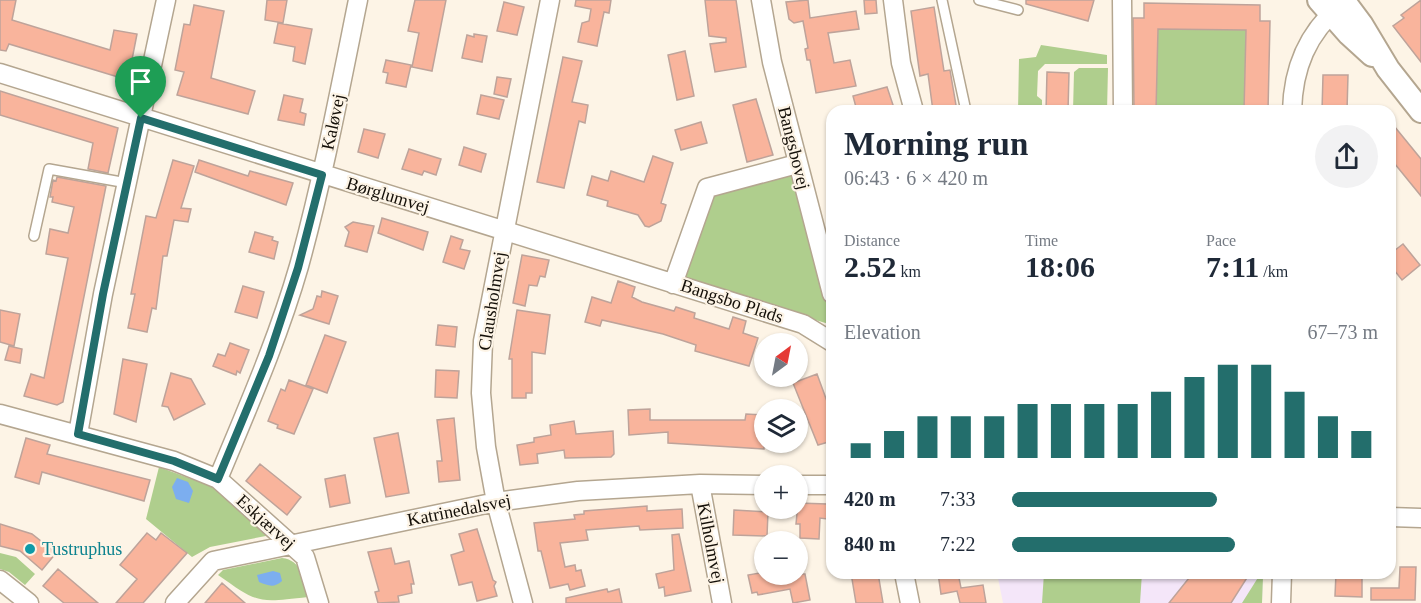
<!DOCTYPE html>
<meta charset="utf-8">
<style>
:root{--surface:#fff;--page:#f2f2f3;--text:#1f2937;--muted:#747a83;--accent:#236e6c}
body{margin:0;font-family:Georgia,serif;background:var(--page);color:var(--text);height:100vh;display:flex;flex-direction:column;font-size:22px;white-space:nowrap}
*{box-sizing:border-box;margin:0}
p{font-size:20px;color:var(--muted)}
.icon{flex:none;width:33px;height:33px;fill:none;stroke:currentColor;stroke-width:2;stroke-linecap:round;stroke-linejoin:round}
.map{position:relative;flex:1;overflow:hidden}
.drawer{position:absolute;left:826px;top:105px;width:570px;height:474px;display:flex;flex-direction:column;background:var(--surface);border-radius:18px;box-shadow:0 2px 4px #0004}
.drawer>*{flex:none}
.needle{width:39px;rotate:32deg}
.tools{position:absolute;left:754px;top:333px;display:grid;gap:12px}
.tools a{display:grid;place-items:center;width:54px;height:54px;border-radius:50%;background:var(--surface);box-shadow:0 2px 4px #0004;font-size:30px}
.pin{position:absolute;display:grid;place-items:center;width:51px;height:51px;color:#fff;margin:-62px -26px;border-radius:50% 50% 50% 0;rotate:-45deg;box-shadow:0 0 6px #0007}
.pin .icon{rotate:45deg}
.round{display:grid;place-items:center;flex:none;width:63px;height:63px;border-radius:32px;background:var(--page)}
.headline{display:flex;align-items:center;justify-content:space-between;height:102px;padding:0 18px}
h1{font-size:33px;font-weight:600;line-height:45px}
.stats{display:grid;grid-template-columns:repeat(3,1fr);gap:9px;height:102px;padding:6px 18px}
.stats div{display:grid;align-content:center}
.stats b{font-size:30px;font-weight:600}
.stats small{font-size:16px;font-weight:400}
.stats p{font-size:16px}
.chart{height:168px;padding:12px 18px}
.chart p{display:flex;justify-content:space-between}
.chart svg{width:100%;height:108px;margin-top:6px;stroke:var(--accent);stroke-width:6}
ul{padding:0 18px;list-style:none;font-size:20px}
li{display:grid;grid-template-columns:96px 72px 1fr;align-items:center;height:45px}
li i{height:15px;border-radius:8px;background:var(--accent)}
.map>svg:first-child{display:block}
.education{fill:#f4e6f9}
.green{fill:#afce8d}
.water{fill:#7caeef}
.building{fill:#f9b49c;stroke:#bea39a;stroke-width:1.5}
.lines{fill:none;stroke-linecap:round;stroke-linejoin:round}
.service-casing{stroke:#b4a690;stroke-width:12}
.minor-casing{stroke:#b4a690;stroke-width:21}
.tertiary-casing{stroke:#b4a690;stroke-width:26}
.service{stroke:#fff;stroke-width:9}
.minor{stroke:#fff;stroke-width:18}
.tertiary{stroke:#fff;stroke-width:22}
.route-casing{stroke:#fff;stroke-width:12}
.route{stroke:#236e6c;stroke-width:8}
.culture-dot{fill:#0f9aa8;stroke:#fdf4e6;stroke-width:2}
.labels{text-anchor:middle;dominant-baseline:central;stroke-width:4.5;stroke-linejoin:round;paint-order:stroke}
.street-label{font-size:18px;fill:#140f08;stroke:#fdf4e6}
.culture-label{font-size:18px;fill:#0d838f;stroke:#fdf4e6;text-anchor:start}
</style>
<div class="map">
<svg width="1421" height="603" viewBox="0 0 1421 603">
<rect width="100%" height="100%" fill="#fdf4e6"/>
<path class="education" d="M 997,573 L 1263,573 L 1262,603 L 1003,603 Z"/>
<path class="green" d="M 1158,29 L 1246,30 L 1244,111 L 1156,111 Z
M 1041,45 L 1107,55 L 1107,64 L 1045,64 L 1038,71 L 1037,96 L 1042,100 L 1042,111 L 1018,111 L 1019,59 L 1036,57 Z
M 1079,68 L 1108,68 L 1107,111 L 1073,111 L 1074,72 Z
M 794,169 L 832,318 L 832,325 L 683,280 L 711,191 Z
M 159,467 L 216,488 L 271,535 L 210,547 L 192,557 L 146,519 Z
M 0,553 L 16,557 L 35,574 L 25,585 L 9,572 L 0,569 Z
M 282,558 C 302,560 304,580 308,597 C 256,603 258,603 218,575 L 223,570 Z
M 1044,573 L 1142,573 L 1140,603 L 1042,603 Z
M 1259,576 L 1263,577 L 1262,603 L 1242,603 Z"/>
<path class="water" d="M 177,478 L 188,482 L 193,491 L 189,503 L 176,499 L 172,487 Z
M 273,571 L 280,573 L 282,581 C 274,588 269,586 259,582 L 257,575 Z"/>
<path class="building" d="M 0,0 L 16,0 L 12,20 L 110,50 L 114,30 L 137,34 L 128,80 L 9,44 L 6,51 L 0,50 Z
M 267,0 L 287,0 L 283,23 L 265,20 Z
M 415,0 L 446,0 L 432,71 L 412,67 L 419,33 L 408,31 Z
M 576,0 L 611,0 L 609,13 L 604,12 L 597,46 L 578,42 L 582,23 L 589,21 L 591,9 L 575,6 Z
M 705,0 L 736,0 L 746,67 L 715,72 L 710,44 L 726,42 L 726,38 L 709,36 Z
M 808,0 L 810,18 L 856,11 L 859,29 L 828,33 L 834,63 L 850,60 L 856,86 L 816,93 L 810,60 L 807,60 L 805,49 L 808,48 L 803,21 L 794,23 L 789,19 L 786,2 Z
M 864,0 L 876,0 L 877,13 L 865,14 Z
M 1026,0 L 1094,0 L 1088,21 L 1026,4 Z
M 1421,0 L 1421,62 L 1393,26 L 1404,18 L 1401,15 Z
M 504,2 L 524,7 L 517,35 L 497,31 Z
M 1144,3 L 1260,5 L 1260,21 L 1270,21 L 1268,111 L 1244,111 L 1246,30 L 1158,29 L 1156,111 L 1134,111 L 1133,18 L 1144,18 Z
M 194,5 L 224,11 L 211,78 L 255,91 L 248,114 L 177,95 L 184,72 L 175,70 L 184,24 L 190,25 Z
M 934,7 L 944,71 L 950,70 L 957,111 L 933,111 L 928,74 L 920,76 L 911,11 Z
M 278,23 L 312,29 L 305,64 L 293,61 L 295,47 L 274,43 Z
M 474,34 L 487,36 L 482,62 L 462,58 L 467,35 L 474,37 Z
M 685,51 L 694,96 L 677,100 L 668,55 Z
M 563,57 L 582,61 L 572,102 L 588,105 L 585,123 L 579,121 L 564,188 L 537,182 Z
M 386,60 L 411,65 L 406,87 L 386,83 L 388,73 L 383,72 Z
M 1047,72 L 1069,73 L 1068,111 L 1046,111 Z
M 1323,75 L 1348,75 L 1347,111 L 1322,111 Z
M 497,77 L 511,79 L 507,97 L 494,94 Z
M 887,87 L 895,111 L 857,111 L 853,96 Z
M 0,91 L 118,128 L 108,173 L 88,169 L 93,143 L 0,115 Z
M 284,95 L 303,99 L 300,112 L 306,114 L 304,125 L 278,120 Z
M 481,95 L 504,100 L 499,119 L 477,114 Z
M 756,99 L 773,155 L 747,162 L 733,105 Z
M 1390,121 L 1421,159 L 1421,196 L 1390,158 Z
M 701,122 L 707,143 L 681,150 L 675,130 Z
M 364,129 L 385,134 L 378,158 L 358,152 Z
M 464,147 L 486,154 L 481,172 L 459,165 Z
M 409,149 L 441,159 L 436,175 L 424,171 L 422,175 L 402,169 Z
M 653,156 L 673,163 L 661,203 L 666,205 L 661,221 L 649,227 L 645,226 L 638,215 L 607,206 L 608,201 L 587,195 L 592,176 L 608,181 L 611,171 L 644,182 Z
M 173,160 L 194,166 L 181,208 L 191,209 L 188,222 L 174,220 L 167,256 L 163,256 L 156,309 L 152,308 L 147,332 L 128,328 L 135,294 L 131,294 L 146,216 L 156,218 Z
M 199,160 L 248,176 L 250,171 L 293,183 L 286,205 L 195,172 Z
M 57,177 L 106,186 L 63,402 L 57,405 L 24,396 L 31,374 L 44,378 L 68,258 L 46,254 L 50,229 L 68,233 L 74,207 L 52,202 L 53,197 L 50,197 L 53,180 L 56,181 Z
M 382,218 L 428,232 L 423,250 L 378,233 Z
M 353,222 L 374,226 L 367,252 L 345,246 L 349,232 L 345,227 Z
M 255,232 L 273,237 L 272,240 L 278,242 L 274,259 L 249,252 Z
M 451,236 L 463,240 L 460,249 L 470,251 L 464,269 L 443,262 Z
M 1403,244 L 1420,265 L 1402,280 L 1390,265 L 1390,254 Z
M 522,255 L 549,260 L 545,277 L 540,276 L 537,286 L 529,285 L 525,306 L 513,303 Z
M 618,281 L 635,287 L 632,297 L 642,302 L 674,311 L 676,307 L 695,313 L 694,318 L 729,329 L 733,317 L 746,321 L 743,333 L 758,338 L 749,366 L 695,351 L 696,345 L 663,334 L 602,320 L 600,326 L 585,322 L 592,297 L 611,303 Z
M 243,286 L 264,292 L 257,318 L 235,312 Z
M 322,291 L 338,296 L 329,324 L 300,315 L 313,309 L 317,296 L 321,297 Z
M 0,310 L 20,314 L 14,346 L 0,342 Z
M 517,310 L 550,315 L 545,354 L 532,352 L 532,393 L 526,393 L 526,398 L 512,398 L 512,359 L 509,359 Z
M 438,325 L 457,327 L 455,347 L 436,345 Z
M 325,335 L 346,342 L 327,393 L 306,385 Z
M 230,343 L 249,350 L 240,373 L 237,371 L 236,375 L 213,366 L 218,354 L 225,356 Z
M 9,346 L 22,349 L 20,363 L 5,360 Z
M 123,359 L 147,364 L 136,422 L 114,414 Z
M 436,370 L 459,371 L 457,398 L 435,397 Z
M 171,373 L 191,379 L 205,404 L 174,420 L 168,407 L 162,406 Z
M 817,374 L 828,404 L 832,403 L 832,441 L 818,445 L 793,383 Z
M 289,380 L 313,389 L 294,434 L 277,428 L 278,425 L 268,421 L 281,389 L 285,391 Z
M 650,409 L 650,420 L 745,420 L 746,414 L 764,415 L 764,449 L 668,443 L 668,432 L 629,435 L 628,410 Z
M 454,418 L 460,480 L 439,482 L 437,461 L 442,461 L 437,420 Z
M 574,421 L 576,434 L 613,431 L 614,454 L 611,457 L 565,458 L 564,450 L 537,454 L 538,463 L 520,465 L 517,445 L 534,442 L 534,438 L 551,435 L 550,425 Z
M 398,433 L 409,493 L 386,497 L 374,438 Z
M 26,438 L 50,445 L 47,454 L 150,480 L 144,501 L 42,472 L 39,484 L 15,477 Z
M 260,464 L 301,497 L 287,515 L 246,481 Z
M 345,475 L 350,503 L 330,507 L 325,479 Z
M 798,503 L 827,504 L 827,519 L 820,518 L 819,539 L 800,538 L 800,524 L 796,524 Z
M 647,506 L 647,511 L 682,509 L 683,528 L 640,530 L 639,526 L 586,530 L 588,540 L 560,543 L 565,567 L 575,565 L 576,571 L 581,570 L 585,586 L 570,590 L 568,584 L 550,588 L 541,551 L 538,551 L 534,523 L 575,519 L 574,515 L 584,514 L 584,511 Z
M 734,510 L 768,512 L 767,536 L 733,535 Z
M 0,524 L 32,534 L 56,553 L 42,570 L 20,551 L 0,546 Z
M 477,529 L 493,580 L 496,582 L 494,586 L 497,596 L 477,601 L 472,582 L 459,585 L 451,555 L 464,551 L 459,534 Z
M 147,533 L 156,540 L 161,533 L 187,553 L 143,603 L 116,603 L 137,579 L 120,565 Z
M 679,534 L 691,591 L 665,596 L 664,587 L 659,588 L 656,574 L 674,570 L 672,535 Z
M 391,548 L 395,564 L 409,561 L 414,584 L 411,584 L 412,593 L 398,596 L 399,602 L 378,603 L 375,592 L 379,591 L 368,552 Z
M 1400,567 L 1416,567 L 1415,600 L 1371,600 L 1371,588 L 1399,588 Z
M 58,569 L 98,603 L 64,603 L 43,586 Z
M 765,572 L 765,574 L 805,574 L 810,600 L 793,603 L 790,589 L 758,595 L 757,592 L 752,593 L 748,575 Z
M 851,573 L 878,573 L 883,603 L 856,603 Z
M 938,573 L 958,573 L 961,588 L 983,585 L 986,603 L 960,603 L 957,591 L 941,594 Z
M 1193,573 L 1250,573 L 1231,603 L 1169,603 Z
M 1336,573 L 1362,574 L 1362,597 L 1335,596 Z
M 222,583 L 245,603 L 205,603 Z
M 607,589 L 608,592 L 619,589 L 622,603 L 566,603 L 566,598 Z"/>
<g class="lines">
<defs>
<path id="service" d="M 942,0 L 966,111
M 979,0 L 1018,10
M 34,236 L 49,169 L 127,183"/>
<path id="minor" d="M 761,0 L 772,62 L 832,294
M 893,0 L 901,63 L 914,111
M 1122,0 L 1123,111
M 0,73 L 803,324 L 832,342
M 1292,111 C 1293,68 1307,33 1341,5
M 673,284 L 707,188 L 797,164
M 0,414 L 174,461 L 218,479 L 305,557 L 319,603
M 78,434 L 103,294 L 166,0
M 218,479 C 247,409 278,339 299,266 C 323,179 340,89 358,0
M 700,484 L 722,603
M 798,485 L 832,485
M 1390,517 L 1421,518
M 904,573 L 910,603
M 0,580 L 29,603
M 175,603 L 213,561 L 496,502 L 578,491 L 700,484 L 765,485
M 523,603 L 496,502 L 486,447 L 481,393 L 483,341 L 550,0
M 1281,603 L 1282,573"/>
<path id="tertiary" d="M 1319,0 L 1349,34 L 1372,55
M 1343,0 L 1361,24 L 1388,69 L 1421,111"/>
</defs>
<use href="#service" class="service-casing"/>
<use href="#minor" class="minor-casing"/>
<use href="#tertiary" class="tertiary-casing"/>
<use href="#service" class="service"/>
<use href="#minor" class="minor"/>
<use href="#tertiary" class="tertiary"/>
</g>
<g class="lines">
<defs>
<path id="route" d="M 141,118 L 322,175 L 298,268 L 269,356 L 218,479 L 174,461 L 78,434 L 103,294 Z"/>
</defs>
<use href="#route" class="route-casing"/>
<use href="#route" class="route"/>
</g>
<circle class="culture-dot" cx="30" cy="549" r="6"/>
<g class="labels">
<g class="street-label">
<text transform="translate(333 122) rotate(-78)">Kaløvej</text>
<text transform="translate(794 148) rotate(76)">Bangsbovej</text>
<text transform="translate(388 195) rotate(17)">Børglumvej</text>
<text transform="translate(492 301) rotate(-81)">Clausholmvej</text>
<text transform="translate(732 301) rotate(18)">Bangsbo Plads</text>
<text transform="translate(459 510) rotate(-11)">Katrinedalsvej</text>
<text transform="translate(266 522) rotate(42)">Eskjærvej</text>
<text transform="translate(711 543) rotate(79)">Kilholmvej</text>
</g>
<g class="culture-label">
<text x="42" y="549">Tustruphus</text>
</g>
</g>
</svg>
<div class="tools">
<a><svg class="needle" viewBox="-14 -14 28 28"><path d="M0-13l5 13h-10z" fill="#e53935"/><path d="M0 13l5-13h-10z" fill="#747a83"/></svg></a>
<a><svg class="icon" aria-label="layers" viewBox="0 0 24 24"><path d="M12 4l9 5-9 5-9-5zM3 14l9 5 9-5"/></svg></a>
<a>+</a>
<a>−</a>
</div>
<div class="pin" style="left:141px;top:118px;background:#1e9e55"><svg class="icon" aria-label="arrive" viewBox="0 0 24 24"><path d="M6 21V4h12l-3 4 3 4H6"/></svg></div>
<section class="drawer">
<div class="headline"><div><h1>Morning run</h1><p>06:43 · 6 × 420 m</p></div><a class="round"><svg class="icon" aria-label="share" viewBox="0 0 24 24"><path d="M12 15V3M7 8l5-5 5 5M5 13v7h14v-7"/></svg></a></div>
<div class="stats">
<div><p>Distance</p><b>2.52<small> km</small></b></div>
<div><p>Time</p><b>18:06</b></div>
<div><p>Pace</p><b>7:11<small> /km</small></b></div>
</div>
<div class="chart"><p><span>Elevation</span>67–73 m</p>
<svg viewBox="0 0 160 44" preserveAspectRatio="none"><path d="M5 44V38M15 44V33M25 44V27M35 44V27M45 44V27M55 44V22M65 44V22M75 44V22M85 44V22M95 44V17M105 44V11M115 44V6M125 44V6M135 44V17M145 44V27M155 44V33"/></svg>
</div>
<ul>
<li><b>420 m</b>7:33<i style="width:56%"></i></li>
<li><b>840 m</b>7:22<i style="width:61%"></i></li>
</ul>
</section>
</div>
